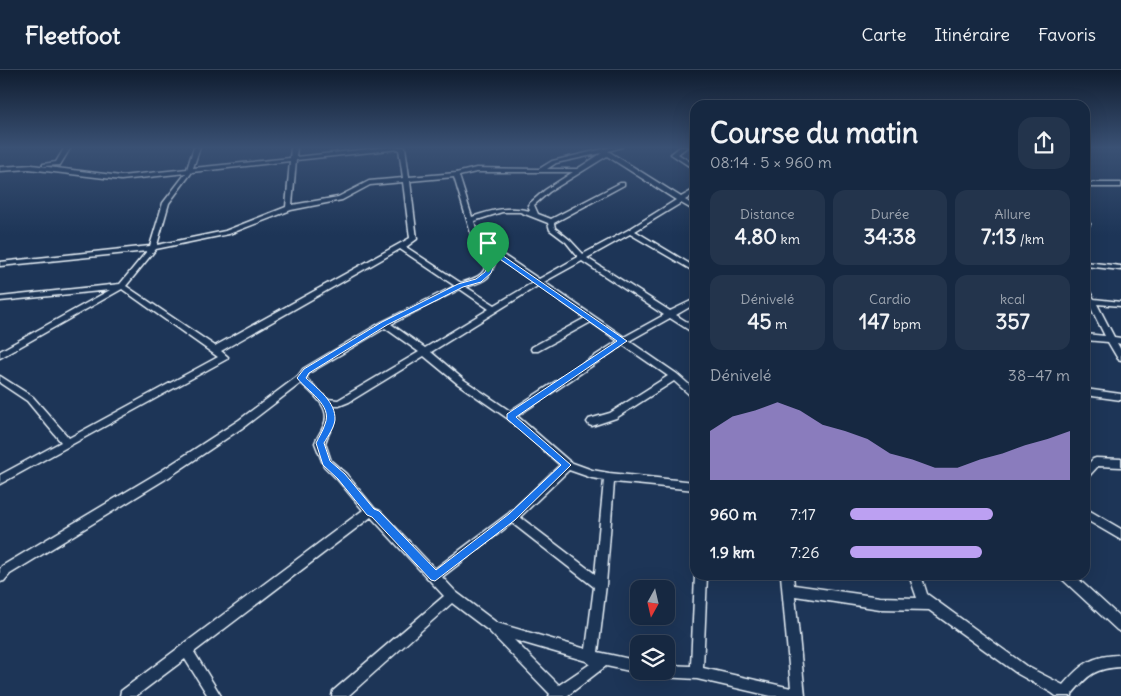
<!DOCTYPE html>
<html lang="fr">
<meta charset="utf-8">
<style>
:root{--surface:#162841;--page:#23344c;--text:#f1f3f6;--muted:#9ea6b1;--line:#35445a;--accent:#bca0f2}
body{margin:0;font-family:Delius,sans-serif;background:var(--page);color:var(--text);height:100vh;display:flex;flex-direction:column;font-size:19px;white-space:nowrap}
*{box-sizing:border-box;margin:0}
p{font-size:16px;color:var(--muted)}
.icon{flex:none;width:28px;height:28px;fill:none;stroke:currentColor;stroke-width:2;stroke-linecap:round;stroke-linejoin:round}
.map{position:relative;flex:1;overflow:hidden}
.drawer{position:absolute;left:690px;top:30px;width:400px;height:480px;display:flex;flex-direction:column;background:var(--surface);border-radius:15px;box-shadow:0 5px 20px #0002,0 0 0 1px var(--line)}
.drawer>*{flex:none}
.needle{width:32px;rotate:188deg}
.buttons{position:absolute;left:630px;top:510px;display:grid;gap:10px}
.buttons a{display:grid;place-items:center;width:45px;height:45px;border-radius:10px;background:var(--surface);box-shadow:0 5px 20px #0002,0 0 0 1px var(--line);font-size:25px}
.pin{position:absolute;display:grid;place-items:center;width:42px;height:42px;color:#fff;margin:-51px -21px;border-radius:50% 50% 50% 0;rotate:-45deg;box-shadow:0 0 5px #0007}
.pin .icon{rotate:45deg}
.round{display:grid;place-items:center;flex:none;width:52px;height:52px;border-radius:15px;background:var(--page)}
.headline{display:flex;align-items:center;justify-content:space-between;height:85px;padding:0 20px}
h1{font-size:28px;font-weight:700;line-height:38px}
.stats{display:grid;grid-template-columns:repeat(3,1fr);gap:8px;height:85px;padding:5px 20px}
.stats div{display:grid;align-content:center;border-radius:12px;background:var(--page);text-align:center}
.stats b{font-size:21px;font-weight:700}
.stats small{font-size:14px;font-weight:400}
.stats p{font-size:14px}
.chart{height:140px;padding:10px 20px}
.chart p{display:flex;justify-content:space-between}
.chart svg{width:100%;height:90px;margin-top:5px;fill:var(--accent);opacity:.7}
ul{padding:0 20px;list-style:none;font-size:16px}
li{display:grid;grid-template-columns:80px 60px 1fr;align-items:center;height:38px}
li i{height:12px;border-radius:6px;background:var(--accent)}
header{display:flex;align-items:center;gap:30px;box-sizing:border-box;height:70px;padding:0 25px;background:var(--surface);border-bottom:1px solid var(--line)}
header strong{font-size:24px}
nav{display:flex;gap:28px;margin-inline-start:auto;font-size:18px}
.map>svg:first-child{display:block}
.lines{fill:none;stroke-linecap:round;stroke-linejoin:round}
.street-casing{stroke:#e8f1f8;stroke-width:3}
.street{fill:#1d3557;fill-rule:evenodd}
.route{fill:#1a73e8;stroke:#fff;fill-rule:evenodd}
</style>
<header>
<strong>Fleetfoot</strong>
<nav><a>Carte</a><a>Itinéraire</a><a>Favoris</a></nav>
</header>
<div class="map">
<svg width="1121" height="626" viewBox="0 0 1121 626">
<rect width="100%" height="100%" fill="#1d3557"/>
<filter id="ink" filterUnits="userSpaceOnUse"><feTurbulence type="fractalNoise" baseFrequency=".02" numOctaves="2"/><feDisplacementMap in="SourceGraphic" scale="10" xChannelSelector="R" yChannelSelector="G"/><feConvolveMatrix kernelMatrix="1 2 1 2 8 2 1 2 1" color-interpolation-filters="sRGB"/></filter>
<g filter="url(#ink)">
<g class="lines">
<defs>
<path id="street" d="M 65,77 L 71,77 L 60,95 L 43,96 L 43,94 L 56,92 Z
M 194,77 L 200,77 L 193,98 L 290,88 L 291,77 L 297,77 L 296,87 L 387,77 L 405,77 L 409,107 L 456,103 L 476,98 L 539,99 L 552,91 L 612,77 L 622,77 L 608,81 L 681,127 L 695,119 L 695,124 L 685,130 L 695,136 L 695,141 L 681,133 L 635,161 L 695,197 L 695,202 L 630,164 L 587,188 L 670,241 L 695,229 L 695,234 L 676,245 L 695,257 L 695,264 L 670,248 L 629,271 L 677,304 L 695,320 L 695,328 L 692,327 L 674,311 L 616,348 L 592,356 L 589,355 L 587,352 L 589,349 L 610,343 L 668,306 L 623,275 L 517,346 L 570,392 L 592,400 L 609,403 L 695,412 L 695,420 L 614,412 L 606,515 L 598,582 L 639,591 L 639,601 L 643,601 L 639,603 L 606,596 L 567,626 L 549,626 L 550,624 L 489,561 L 452,533 L 348,626 L 332,626 L 333,621 L 444,526 L 371,447 L 194,582 L 221,626 L 208,626 L 185,589 L 136,626 L 120,626 L 121,621 L 363,440 L 338,410 L 324,396 L 315,373 C 317,366 322,362 324,355 C 332,338 312,323 301,313 L 245,356 L 169,407 L 10,504 L 4,511 L 0,512 L 0,499 L 2,496 L 161,401 L 239,350 L 298,306 L 303,299 L 382,252 L 455,216 L 400,179 L 221,281 L 228,287 L 227,289 L 0,414 L 0,405 L 61,372 L 27,331 L 0,313 L 0,306 L 33,327 L 69,368 L 218,287 L 122,219 L 0,288 L 0,281 L 110,220 L 0,231 L 0,227 L 120,214 L 147,181 L 0,196 L 0,192 L 150,176 L 163,133 L 186,103 L 121,110 L 29,99 L 0,101 L 0,97 L 32,95 L 121,106 L 187,99 ZM 399,79 L 403,108 L 369,111 L 338,127 L 292,135 L 296,90 ZM 602,83 L 577,99 L 547,99 L 556,93 ZM 607,86 L 676,130 L 628,160 L 583,184 L 570,170 L 555,158 L 554,153 L 624,115 L 624,113 L 620,113 L 551,149 L 538,144 L 534,135 L 549,122 ZM 290,91 L 286,137 L 225,161 L 157,175 L 169,133 L 192,102 ZM 476,102 L 573,102 L 545,120 L 529,134 L 528,135 L 530,141 C 509,136 492,140 472,147 L 459,106 ZM 454,107 L 473,170 L 491,183 C 484,205 483,206 461,213 L 406,177 L 417,169 L 410,111 ZM 403,112 L 410,168 L 215,276 L 126,216 L 156,179 L 229,164 L 291,140 L 342,130 L 370,115 ZM 502,142 L 520,142 L 548,153 L 550,160 L 566,172 L 578,187 L 539,209 L 479,169 L 474,151 ZM 497,187 L 534,212 L 495,235 L 466,217 C 488,210 490,209 497,187 ZM 582,191 L 664,245 L 624,267 L 544,212 ZM 539,215 L 585,248 L 532,277 L 531,279 L 532,281 L 538,281 L 591,252 L 618,271 L 510,341 L 464,310 L 431,282 ZM 460,219 L 489,239 L 425,278 L 391,254 ZM 385,258 L 419,282 L 338,330 L 327,329 L 306,308 L 309,303 ZM 424,286 L 458,314 L 507,348 L 560,395 L 508,444 L 435,499 L 380,441 L 375,439 L 346,404 L 331,391 L 325,373 C 329,358 339,354 331,336 L 339,336 L 349,332 ZM 569,400 L 592,408 L 604,410 L 595,504 L 520,447 ZM 512,453 L 594,517 L 586,579 L 497,553 L 456,522 L 442,507 ZM 514,570 L 586,591 L 590,594 L 559,615 Z
M 680,77 L 687,77 L 678,84 L 695,95 L 695,100 L 671,84 Z
M 1085,113 L 1121,113 L 1121,117 L 1085,117 Z
M 1085,150 L 1090,154 L 1087,158 L 1085,159 Z
M 1085,192 L 1121,196 L 1121,200 L 1085,196 Z
M 1085,219 L 1088,219 L 1094,229 L 1121,232 L 1121,236 L 1097,234 L 1114,267 L 1121,268 L 1121,274 L 1117,273 L 1121,280 L 1121,290 L 1118,289 L 1108,272 L 1085,270 L 1085,264 L 1105,266 L 1089,234 L 1085,232 L 1087,229 L 1085,227 Z
M 1085,319 L 1121,324 L 1121,330 L 1085,325 Z
M 1096,388 L 1121,389 L 1121,397 L 1098,396 L 1089,406 L 1085,407 L 1085,397 L 1093,389 Z
M 1085,438 L 1121,459 L 1121,470 L 1085,449 Z
M 695,505 L 707,505 L 703,598 L 791,618 L 781,505 L 793,505 L 794,515 L 880,527 L 917,528 L 909,505 L 921,505 L 927,524 L 1026,596 L 1063,615 C 1081,594 1093,585 1121,585 L 1121,597 C 1095,598 1088,605 1072,624 L 1072,626 L 1056,626 L 1052,623 L 1018,604 L 929,540 L 880,539 L 795,526 L 805,626 L 771,626 L 697,609 L 661,607 L 657,605 L 655,601 L 666,601 L 666,595 L 691,596 Z
M 1060,505 L 1074,505 L 1121,548 L 1121,562 L 1117,560 L 1062,509 Z"/>
</defs>
<use href="#street" class="street-casing"/>
<use href="#street" class="street"/>
</g>
</g>
<linearGradient id="sky" x2="0" y2="1"><stop stop-color="#101d30"/><stop offset="0.47" stop-color="#3a5174"/><stop offset="1" stop-color="#3a5174" stop-opacity="0"/></linearGradient>
<rect width="1121" height="165" fill="url(#sky)"/>
<path class="route" d="M 496,181 L 627,271 L 516,347 L 571,395 L 515,450 L 435,511 L 431,510 L 372,447 L 367,445 L 338,409 L 323,395 L 316,373 C 319,367 323,361 325,354 C 333,335 307,321 297,308 L 304,299 L 382,252 L 458,214 L 476,209 L 485,202 L 492,183 ZM 497,187 L 617,271 L 507,344 L 507,349 L 561,395 L 509,444 L 436,500 L 379,441 L 374,439 L 345,404 L 330,391 L 324,373 C 328,366 334,358 335,350 C 336,332 318,319 306,308 L 309,303 L 387,255 L 463,217 L 481,212 L 491,203 Z"/>
</svg>
<div class="buttons">
<a><svg class="needle" viewBox="-14 -14 28 28"><path d="M0-13l5 13h-10z" fill="#e53935"/><path d="M0 13l5-13h-10z" fill="#9ea6b1"/></svg></a>
<a><svg class="icon" aria-label="layers" viewBox="0 0 24 24"><path d="M12 4l9 5-9 5-9-5zM3 14l9 5 9-5"/></svg></a>
</div>
<div class="pin" style="left:488px;top:203px;background:#1e9e55"><svg class="icon" aria-label="arrive" viewBox="0 0 24 24"><path d="M6 21V4h12l-3 4 3 4H6"/></svg></div>
<section class="drawer">
<div class="headline"><div><h1>Course du matin</h1><p>08:14 · 5 × 960 m</p></div><a class="round"><svg class="icon" aria-label="share" viewBox="0 0 24 24"><path d="M12 15V3M7 8l5-5 5 5M5 13v7h14v-7"/></svg></a></div>
<div class="stats">
<div><p>Distance</p><b>4.80<small> km</small></b></div>
<div><p>Durée</p><b>34:38</b></div>
<div><p>Allure</p><b>7:13<small> /km</small></b></div>
</div>
<div class="stats">
<div><p>Dénivelé</p><b>45<small> m</small></b></div>
<div><p>Cardio</p><b>147<small> bpm</small></b></div>
<div><p>kcal</p><b>357</b></div>
</div>
<div class="chart"><p><span>Dénivelé</span>38–47 m</p>
<svg viewBox="0 0 160 44" preserveAspectRatio="none"><path d="M0 44V20L10 13L20 10L30 6L40 10L50 17L60 20L70 24L80 31L90 34L100 38L110 38L120 34L130 31L140 27L150 24L160 20V44z"/></svg>
</div>
<ul>
<li><b>960 m</b>7:17<i style="width:65%"></i></li>
<li><b>1.9 km</b>7:26<i style="width:60%"></i></li>
</ul>
</section>
</div>
